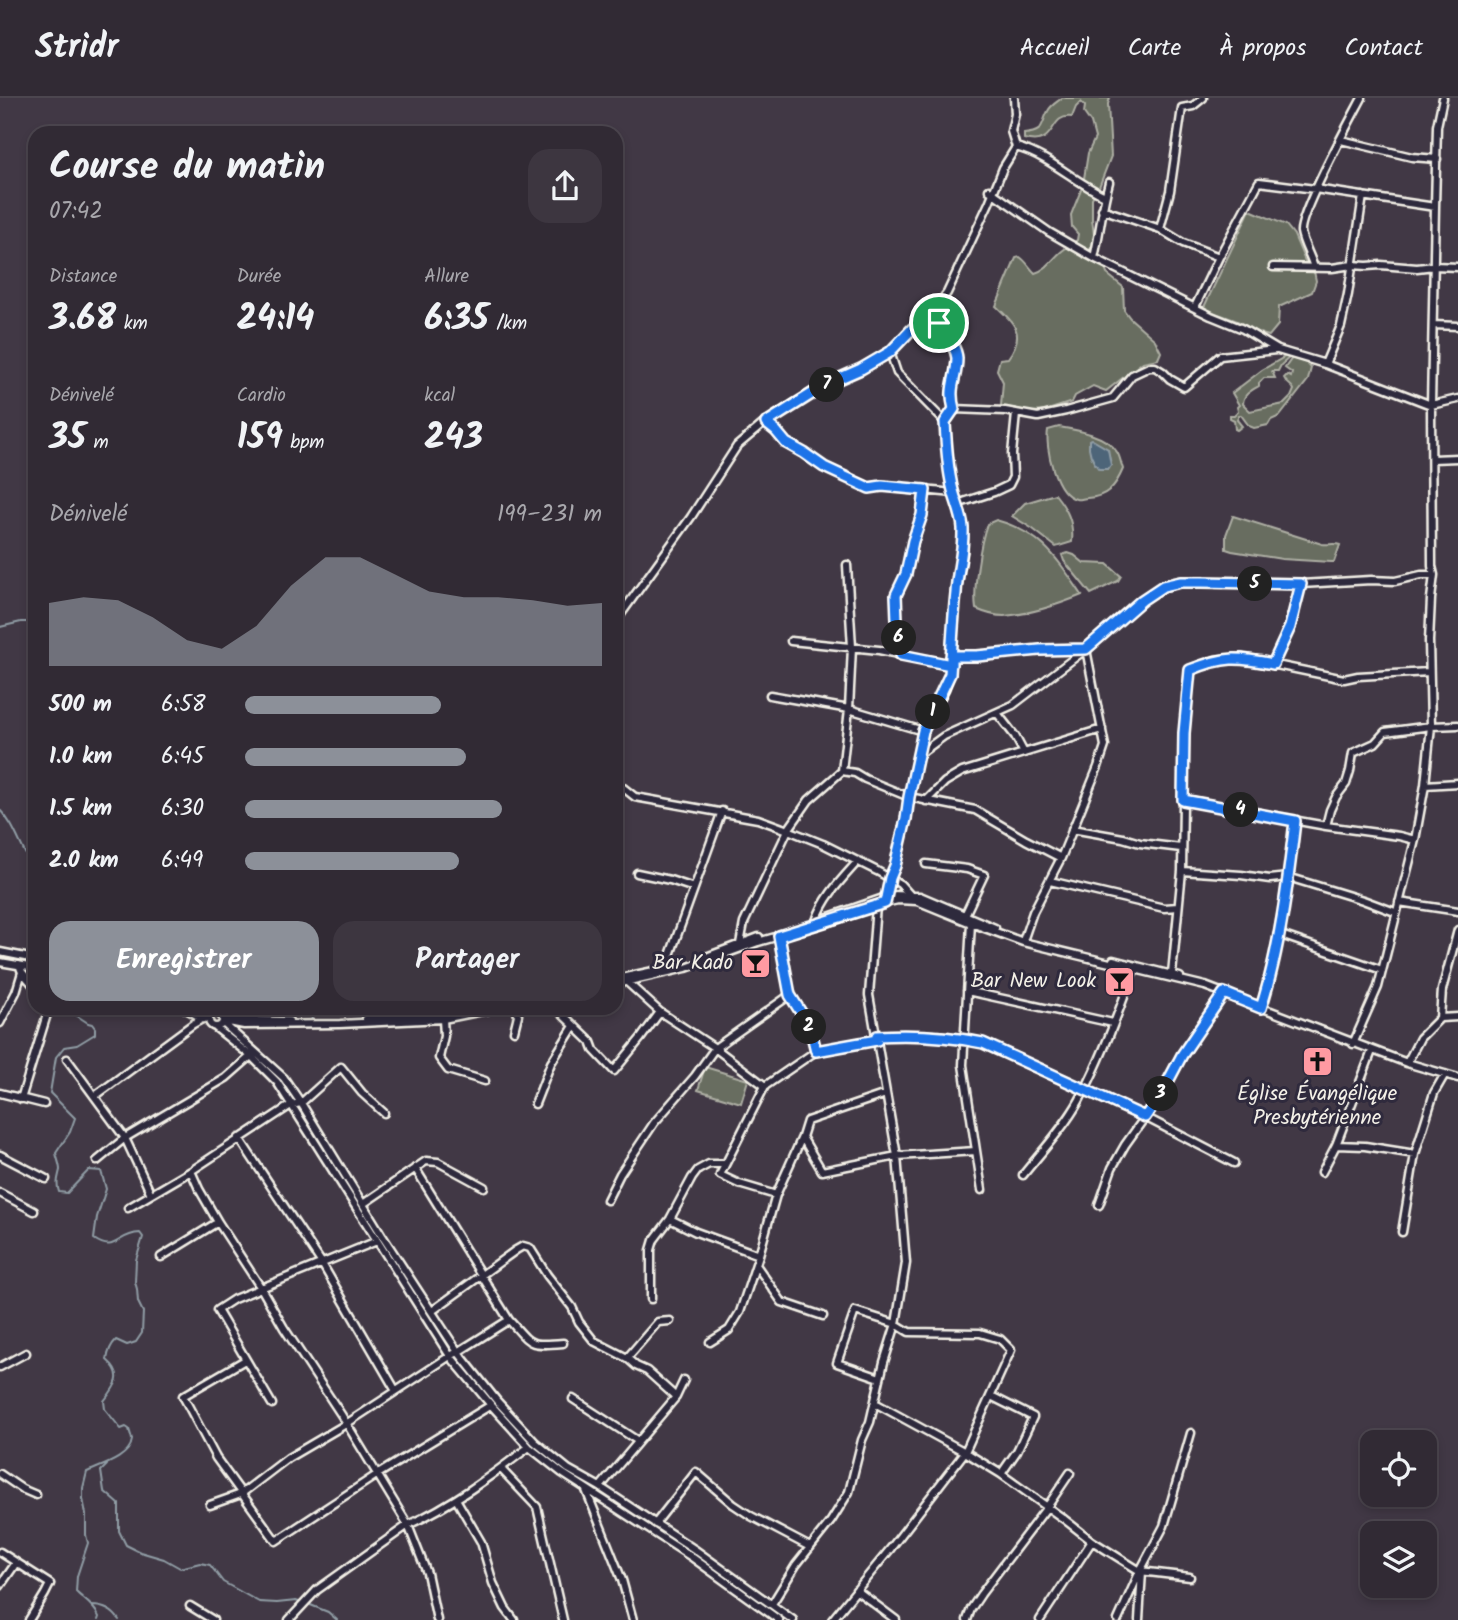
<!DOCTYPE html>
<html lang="fr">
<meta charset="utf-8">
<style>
:root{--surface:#312a34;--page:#3d3640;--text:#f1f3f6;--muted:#a8a7ac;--line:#4c464f;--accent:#8c9099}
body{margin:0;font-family:Kalam,sans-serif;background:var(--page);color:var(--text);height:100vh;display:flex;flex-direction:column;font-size:26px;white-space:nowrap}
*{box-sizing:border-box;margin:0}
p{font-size:23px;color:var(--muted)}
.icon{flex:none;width:38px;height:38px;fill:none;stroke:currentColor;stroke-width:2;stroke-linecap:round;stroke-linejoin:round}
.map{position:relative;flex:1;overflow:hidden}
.side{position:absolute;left:28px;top:28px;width:595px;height:889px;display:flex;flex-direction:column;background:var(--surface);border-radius:21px;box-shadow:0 4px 10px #0003,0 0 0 2px var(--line)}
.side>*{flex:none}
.tools{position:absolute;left:1360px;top:1332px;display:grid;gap:14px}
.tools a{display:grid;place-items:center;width:77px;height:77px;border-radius:14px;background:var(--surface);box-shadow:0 4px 10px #0003,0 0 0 2px var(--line);font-size:35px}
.pin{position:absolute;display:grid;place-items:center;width:60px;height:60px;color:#fff;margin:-30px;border:4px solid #fff;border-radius:50%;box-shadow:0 2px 7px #0007}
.km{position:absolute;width:35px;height:35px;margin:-18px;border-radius:50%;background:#222;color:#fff;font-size:19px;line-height:35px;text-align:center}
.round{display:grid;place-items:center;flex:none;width:74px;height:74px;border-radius:21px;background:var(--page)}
.overview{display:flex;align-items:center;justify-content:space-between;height:119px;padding:0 21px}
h1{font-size:38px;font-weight:700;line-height:52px}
.figures{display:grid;grid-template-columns:repeat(3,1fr);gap:10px;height:119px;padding:7px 21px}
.figures div{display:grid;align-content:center}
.figures b{font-size:35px;font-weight:700}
.figures small{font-size:19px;font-weight:400}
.figures p{font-size:19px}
.chart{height:196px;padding:14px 21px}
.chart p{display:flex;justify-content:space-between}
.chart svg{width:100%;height:126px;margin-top:7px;fill:var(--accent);opacity:.7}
.button{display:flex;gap:14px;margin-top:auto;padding:14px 21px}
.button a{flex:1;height:80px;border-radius:21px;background:var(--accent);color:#fff;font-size:28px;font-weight:700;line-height:80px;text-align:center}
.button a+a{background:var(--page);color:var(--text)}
ul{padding:0 21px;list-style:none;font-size:23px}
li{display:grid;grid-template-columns:112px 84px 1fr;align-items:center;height:52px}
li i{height:18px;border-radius:9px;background:var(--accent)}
header{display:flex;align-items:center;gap:42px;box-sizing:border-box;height:98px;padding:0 35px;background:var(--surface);border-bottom:2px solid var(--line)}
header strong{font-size:33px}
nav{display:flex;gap:38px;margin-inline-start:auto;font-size:24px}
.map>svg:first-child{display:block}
.green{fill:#676d60;stroke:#aeafa4;stroke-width:2}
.water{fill:#4e6579;stroke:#909da5;stroke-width:2}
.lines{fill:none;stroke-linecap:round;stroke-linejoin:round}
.stream{stroke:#909da5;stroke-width:2}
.minor-casing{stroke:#f4f1e8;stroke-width:11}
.minor{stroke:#2f2a3d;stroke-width:6}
.route-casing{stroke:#fff;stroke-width:14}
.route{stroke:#1a73e8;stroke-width:9}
.labels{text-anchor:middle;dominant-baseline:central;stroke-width:6;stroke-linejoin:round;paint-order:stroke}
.poi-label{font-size:21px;fill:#f4f1e8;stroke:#2f2a3d;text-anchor:end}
</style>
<header>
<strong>Stridr</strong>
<nav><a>Accueil</a><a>Carte</a><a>À propos</a><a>Contact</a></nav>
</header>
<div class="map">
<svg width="1458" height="1522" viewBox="0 0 1458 1522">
<rect width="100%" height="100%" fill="#413845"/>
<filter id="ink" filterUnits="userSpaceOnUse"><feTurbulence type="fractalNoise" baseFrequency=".0143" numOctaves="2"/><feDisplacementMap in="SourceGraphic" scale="14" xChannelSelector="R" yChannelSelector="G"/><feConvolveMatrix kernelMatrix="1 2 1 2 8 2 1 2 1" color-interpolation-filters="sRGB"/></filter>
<g filter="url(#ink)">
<path class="green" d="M 1062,0 L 1110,0 L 1108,6 L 1111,58 L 1099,89 L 1092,100 L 1092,121 L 1095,144 L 1084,160 L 1105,170 L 1107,176 L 1123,189 L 1124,212 L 1130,220 L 1155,242 L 1161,254 L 1158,261 L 1143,264 L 1106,293 L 1093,288 L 1075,298 L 1072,304 L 1045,313 L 1032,314 L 1001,308 L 1003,284 L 997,272 L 1000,261 L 1008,260 C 1026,236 1015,226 996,208 L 1016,160 L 1020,159 C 1026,163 1029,169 1035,175 C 1048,171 1053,160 1062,153 C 1067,149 1072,146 1077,142 L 1078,136 L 1072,129 L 1071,117 L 1083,87 L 1088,55 L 1095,40 L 1091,25 L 1084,15 L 1085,8 L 1081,4 L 1076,9 L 1072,19 C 1048,15 1058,50 1024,41 L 1024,36 C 1045,34 1040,28 1048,13 C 1051,7 1057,4 1062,0 Z
M 1250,112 L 1286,127 L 1294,137 L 1305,163 L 1314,173 L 1316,183 L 1312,194 L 1279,209 L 1278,227 L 1269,238 C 1254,235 1250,229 1237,223 C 1226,218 1215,216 1204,209 Z
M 1288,257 L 1290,259 L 1281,267 L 1278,273 L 1272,273 L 1275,280 L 1264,280 L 1259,285 L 1259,288 C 1252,292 1243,296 1243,306 L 1250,313 L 1284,306 L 1291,299 L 1294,292 C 1293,287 1286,286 1284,280 L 1287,277 L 1291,279 L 1292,275 L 1285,270 L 1292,260 C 1299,263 1306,262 1311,270 L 1308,282 L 1280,318 L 1271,322 L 1268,327 L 1254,330 L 1249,328 L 1241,317 L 1239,317 L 1237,322 L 1242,328 L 1237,332 L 1235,331 L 1234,322 L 1230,320 L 1230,317 L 1234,317 L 1238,313 L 1237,309 L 1239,307 L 1232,295 L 1262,272 Z
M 1059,329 C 1077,332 1107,337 1117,354 C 1120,358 1121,366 1123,371 C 1116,388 1107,399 1087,400 C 1083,400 1080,402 1076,401 C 1055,396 1045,350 1048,332 Z
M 1055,396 C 1067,411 1074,424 1072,444 L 1056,449 L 1033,431 L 1012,418 L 1025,405 Z
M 1233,418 L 1322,446 C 1328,447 1335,445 1340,447 L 1334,464 L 1331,464 L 1282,461 L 1232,453 L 1226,451 L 1226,437 Z
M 996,422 C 1042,435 1056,459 1082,497 C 1058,507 1029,516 1004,518 C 994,518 985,515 976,511 C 973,491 980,445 987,426 Z
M 1068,455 L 1074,457 L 1084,465 L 1107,466 L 1121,478 L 1118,483 L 1091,496 L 1064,463 L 1062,457 Z
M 705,969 L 748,982 L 741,1005 L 698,992 Z"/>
<path class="water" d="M 1091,341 L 1108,351 L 1111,367 L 1108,371 L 1099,371 C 1092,363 1088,352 1089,342 Z"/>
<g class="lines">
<path class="stream" d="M 0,529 L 21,524 L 35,524
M 0,712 C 16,728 21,753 35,772
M 65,910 L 88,925 L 92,926 L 95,930 L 95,936 L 77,947 L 64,949 L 56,959 L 50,995 L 75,1020 L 70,1034 L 56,1055 C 57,1060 60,1067 60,1072 C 58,1081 56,1085 59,1094 L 67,1095 L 89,1072 L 101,1073 L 106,1091 L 97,1119 L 94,1141 C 116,1156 116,1136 140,1135 L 143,1139 L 136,1162 L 135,1184 L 137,1191 L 138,1204 L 143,1214 L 142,1235 L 136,1244 L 127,1247 L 116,1242 C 110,1248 108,1254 107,1262 C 125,1277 116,1288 104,1303 L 105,1311 L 121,1331 L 126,1329 L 129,1331 C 129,1332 132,1340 132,1342 C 130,1360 100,1368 87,1374 L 83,1390 L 83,1401 L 86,1416 L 86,1437 L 88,1445 L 77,1478 L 76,1494 C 84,1502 95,1508 99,1519 L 98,1522
M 311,910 L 312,924
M 107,1367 L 101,1373 L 104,1393 L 119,1406 L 119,1433 L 126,1447 L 140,1454 L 164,1461 L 180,1470 L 200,1465 L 210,1467 L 223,1484 L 259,1504 L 277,1505 L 296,1503 L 302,1505
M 308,1506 L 328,1514 L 337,1522
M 92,1508 C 103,1508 113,1513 119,1522"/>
<defs>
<path id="minor" d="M 1341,42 L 1412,59 L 1437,61
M 1016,49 C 1050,58 1074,84 1105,98
M 989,92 L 1049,134 L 1094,160 L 1211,218 L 1243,231 L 1278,252 L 1325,266 L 1431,307 L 1458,301
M 1102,111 L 1160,131 L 1183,145 L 1219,159
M 1160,131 L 1170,93 L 1182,10 L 1193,8 L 1203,0
M 1094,160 C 1100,134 1102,109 1109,84
M 1273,169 L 1332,170 L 1352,167 L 1367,168 L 1381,167 L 1417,170 L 1434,168 L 1458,169
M 1314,170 C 1311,158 1303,146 1301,134 C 1299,116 1351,21 1362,0
M 1195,209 L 1219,159 L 1259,84 L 1315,91 L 1435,109
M 935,211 L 938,224 L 951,244 L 957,258 L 951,297 L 954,311 L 945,324
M 1433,227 L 1458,228
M 1325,266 L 1341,228 L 1348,196 L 1363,98
M 954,311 L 1005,313 L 1038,319 L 1066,313 L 1113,300 L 1132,277 L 1149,269 L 1155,269 L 1163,274 L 1170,281 L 1184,289 L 1220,258 L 1276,252
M 766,325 L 776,333 L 786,345 L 804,355 L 824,369 L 869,389 L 882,388 L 954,395
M 1432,361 L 1458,360
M 957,406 L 994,394 L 1009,387 L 1013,379 L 1012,356 L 1016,316
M 616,523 L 691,419 L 737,348 L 762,327 L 792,307 L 829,285 L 861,271 L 890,254 L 911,232 L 935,211 L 947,195 L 989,105 L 1003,70 L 1016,49 L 1011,33 L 1015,16 L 1014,0
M 791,543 L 879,552 L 951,567
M 901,557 L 897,522 L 896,497 L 906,476 L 913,443 L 922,417 L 925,392
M 951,558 L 977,558 L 1040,552 L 1086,551 L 1105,648 L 1098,669 L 1061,760 L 1033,814 L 1024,840
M 1273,566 L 1290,529 L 1301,486
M 770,597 L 849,611 L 923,633
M 997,615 L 1015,638 L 1024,655
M 918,657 L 944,638 L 1013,607 L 1086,551 L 1142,502 L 1163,488 L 1181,484 L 1202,484 L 1301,486 L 1371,482 L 1395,483 L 1421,477 L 1434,477
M 842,673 L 849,611 L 852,549 L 847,467
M 616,684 L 635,699 L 758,721 L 788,732 L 823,746 L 877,773 L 900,786 L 910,797
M 1425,687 L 1458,685
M 1183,702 L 1326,728 L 1399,738 L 1415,742
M 926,703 L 945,684 L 962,674 L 1102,631
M 1326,728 L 1330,712 L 1336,699 L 1346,686 L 1350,673 L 1353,655 L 1375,645 L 1385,634 L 1431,628 L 1458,627
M 1072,731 L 1123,740 L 1140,745 L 1181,750
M 926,766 L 967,771 L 984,777 L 965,817
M 1182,773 L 1241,777 L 1270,781 L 1288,779 L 1363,802 L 1395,814
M 637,775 L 670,782 L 694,790
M 1050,783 L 1164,810 L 1178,809
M 885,802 L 890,780 L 895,768 L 906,721 L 909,699 L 923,633 L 945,591 L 950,576 L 956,492 L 963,454 L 963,427 L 951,384 L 945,324 L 897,275 L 890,254
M 1399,804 L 1458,813
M 823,821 L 892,797 L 920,798 L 995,830
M 816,823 C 824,799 841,782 858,763
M 971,825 L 963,967 L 982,1092
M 1278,836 L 1382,872
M 779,838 L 790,897 L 810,929 L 816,953
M 740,846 L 744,825 L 788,732 L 809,702 L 842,673 L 855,675 L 865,681 L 909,699 L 975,712 L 1026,742 L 1061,760
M 0,854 L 35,861
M 701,861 L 759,839
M 1113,862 L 1180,879
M 0,864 L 35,870
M 665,871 L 722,713
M 22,874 L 35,889
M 1172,876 L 1182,773 L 1184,635 L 1190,572 L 1215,562 L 1242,560 L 1344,581 L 1358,578 L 1429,574
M 616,881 L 663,871
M 627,884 L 660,914 L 715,950 L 765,988
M 616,886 L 686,870 L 758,844 L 838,821 L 885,805 L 898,802 L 917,803 L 971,825 L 1023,844 L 1205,888 L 1407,965 L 1458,980
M 967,893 L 1113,925
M 184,910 L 204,921
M 204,910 L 214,915
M 556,910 L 591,944 L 594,952 L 614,973 L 641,940 L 660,914
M 1261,910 C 1279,851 1288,784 1295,723
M209 922a7 7 0 1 1 14 0a7 7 0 1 1-14 0Z
M 221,917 L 246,922 L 289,923
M 1440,920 L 1458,919
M 366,921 L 442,916 L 465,910
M 443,921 L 444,938 L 439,960 L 448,972 L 485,983
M 224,923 L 244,927 L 340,926 L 443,921 L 497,910
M 0,925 L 16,894 L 22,874 L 19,867
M 223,925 L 284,980 L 301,1005 L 383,1139 L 458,1254 L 497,1303 L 535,1344 L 568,1371 L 600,1389 L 694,1451 L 793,1522
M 216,930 L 251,958 L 277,984 L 450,1258 L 491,1307 L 529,1349 L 562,1375 L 693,1460 L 779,1522
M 514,933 L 518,917 L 516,910
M 877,938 C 912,936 949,937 983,945 L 1145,1019 L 1164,991 L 1182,957 L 1224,895
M 1353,946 L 1378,889 L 1415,742 L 1425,687 L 1431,628 L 1429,543 L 1431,501 L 1434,477 L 1432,468 L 1431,307 L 1435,109 L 1437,28 L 1443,0
M 67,961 L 125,1040 L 151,1096
M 1407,965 L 1420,940 L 1440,920 L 1442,892 L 1458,832
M 0,995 L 44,1006
M 95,998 L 193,926 L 204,920
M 21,1001 L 49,910
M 535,1006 L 551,965 L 574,928
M 802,1039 L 822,1073 L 897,1058 L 976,1053
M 239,1040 L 321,1164 L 396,1293
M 1336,1047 L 1365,1048 L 1415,1056
M 0,1057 L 46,1081
M 97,1063 L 125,1040 L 226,980 L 251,958
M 415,1070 L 509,1222 C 532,1247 527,1248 563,1245
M 191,1073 L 199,1091 L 218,1124 L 261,1190 L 284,1230 L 342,1318 L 408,1427 L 427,1475 L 437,1522
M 1322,1074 L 1336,1047 L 1372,953
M 1023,1077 C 1042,1053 1064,1030 1079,1003 C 1101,963 1119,914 1134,871
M 0,1095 L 34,1113
M 776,1097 L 739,1086 L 720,1077 L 765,988 L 816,953 L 877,942
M 607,1102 L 620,1076 L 654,1025 L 695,978 L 715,950 L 790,897
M 363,1106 L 426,1063 L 438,1064 L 484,1089
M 1099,1107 L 1112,1070 L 1125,1047 L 1145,1019 L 1234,1065
M 128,1110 L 191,1073 L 291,1007 L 301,1005 L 341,969 L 362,995 L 384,1015
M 670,1121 L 696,1134 L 759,1157
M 1402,1134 L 1415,1056 L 1434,995 L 1445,976
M 161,1159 L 218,1124
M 756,1167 L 782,1204 L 823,1218
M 651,1201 L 651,1152 L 654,1142 L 670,1121 L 692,1080 L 698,1072 L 709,1066 L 725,1066
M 432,1213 L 516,1152 L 523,1148 L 530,1150 L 547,1177 L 572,1209 L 579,1224 L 594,1243 L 627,1260 L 636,1268 L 647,1273 L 676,1299
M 710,1244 L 729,1232 L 740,1214 L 759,1157 L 776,1097 L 802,1039 L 807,1023 L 886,996
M 627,1260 L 658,1224 L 670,1223
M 245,1262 L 183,1298 L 216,1360 L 276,1443 L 378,1376 L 491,1307
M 0,1269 L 26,1255
M 991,1298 L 1033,1319 L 1017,1353 L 1001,1376
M 573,1301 L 638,1343
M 875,1305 L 965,1354 L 1001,1376 L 1064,1421 L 1092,1443 L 1140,1473 L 1190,1479
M 272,1306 L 217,1212 L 234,1201 L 377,1143
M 501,1371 L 537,1409 L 563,1522
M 0,1376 L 22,1391 L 36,1397
M 600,1389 L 676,1299 L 684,1282
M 586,1392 L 622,1482 L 633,1522
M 456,1401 L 481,1444 L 493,1485 L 505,1510 L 514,1522
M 210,1407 L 241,1396 L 288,1360 L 346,1326 L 450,1258 L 458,1254 L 509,1222
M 655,1426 L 696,1374 L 733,1406 L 751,1418 L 810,1449
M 0,1454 L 50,1486 L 45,1496 L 29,1522
M 0,1488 L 16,1465
M 856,1492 L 896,1522
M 772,1506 L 796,1467 L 831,1423 L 849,1394 L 862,1342 L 870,1324 L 884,1264 L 896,1226 L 906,1165 L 897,1058 L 869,897 L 876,808
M 190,1508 L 213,1522
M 289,1522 L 317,1492 L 408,1427 C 452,1407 491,1378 529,1349
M 832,1522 L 891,1450 L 965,1354 L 1011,1252 L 1000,1241 L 980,1235 L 909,1234 L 896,1226 L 855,1213 L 837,1265 L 880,1280
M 967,1522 L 971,1511 L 981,1496 L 1047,1409 L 1070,1375
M 1040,1522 L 1092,1443
M 1118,1522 L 1140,1473 L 1164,1428 L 1191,1335
M 1139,1522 L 1142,1473"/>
</defs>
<use href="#minor" class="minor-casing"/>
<use href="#minor" class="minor"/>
</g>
</g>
<g class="lines" filter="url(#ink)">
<defs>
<path id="route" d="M 939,225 C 945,235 956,248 957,260 C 957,281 948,288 954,311 L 945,324 C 946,343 947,364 951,383 C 953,399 962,414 963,430 C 964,453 957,473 956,495 C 953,522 952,549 950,576 L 923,633 L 909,699 L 906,721 L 895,768 L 890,780 L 885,805 L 779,838 L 790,897 L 810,929 L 816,953 L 877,942 L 877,938 C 911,936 949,938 983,945 L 1145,1019 L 1164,991 L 1182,957 L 1224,895 L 1261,910 C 1280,851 1288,784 1295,723 L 1183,702 L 1184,635 L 1190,572 C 1225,558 1237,559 1273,566 L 1290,529 L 1301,486 L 1202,484 L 1181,484 L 1163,488 L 1142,502 L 1086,551 L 1040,552 L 977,558 L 951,558 L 951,567 L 901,557 L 897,522 L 896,497 L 906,476 L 913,443 L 922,417 L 925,392 L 882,388 L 869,390 L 824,369 L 804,355 L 786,345 L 776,333 L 766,325 L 829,285 L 861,271 L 890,254 L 911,232 L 935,211 L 939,225"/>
</defs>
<use href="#route" class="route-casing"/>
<use href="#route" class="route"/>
</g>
<defs>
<symbol id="bar-square" viewBox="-11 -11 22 22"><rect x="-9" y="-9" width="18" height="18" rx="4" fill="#ff9aa2" stroke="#2f2a3d"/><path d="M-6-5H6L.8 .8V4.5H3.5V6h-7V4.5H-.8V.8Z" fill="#111"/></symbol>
<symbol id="church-square" viewBox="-11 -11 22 22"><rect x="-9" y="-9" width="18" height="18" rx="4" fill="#ff9aa2" stroke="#2f2a3d"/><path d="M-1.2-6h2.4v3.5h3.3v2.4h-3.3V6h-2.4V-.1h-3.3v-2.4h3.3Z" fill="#111"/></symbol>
</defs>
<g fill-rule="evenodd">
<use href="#bar-square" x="738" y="848" width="35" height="35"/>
<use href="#bar-square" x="1102" y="866" width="35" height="35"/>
<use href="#church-square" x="1300" y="946" width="35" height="35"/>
</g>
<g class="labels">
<g class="poi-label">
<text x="733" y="865">Bar Kado</text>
<text x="1096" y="883">Bar New Look</text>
<text x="1317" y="996" text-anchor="middle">Église Évangélique<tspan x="1317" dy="24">Presbytérienne</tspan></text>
</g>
</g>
</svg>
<div class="tools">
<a><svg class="icon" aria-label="locate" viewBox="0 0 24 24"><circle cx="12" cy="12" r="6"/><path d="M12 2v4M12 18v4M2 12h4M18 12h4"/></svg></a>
<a><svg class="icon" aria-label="layers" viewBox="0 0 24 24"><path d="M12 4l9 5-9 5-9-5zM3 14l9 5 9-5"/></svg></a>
</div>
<div class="pin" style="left:939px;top:225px;background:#1e9e55"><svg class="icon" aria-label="arrive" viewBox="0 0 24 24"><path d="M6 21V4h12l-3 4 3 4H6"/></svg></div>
<b class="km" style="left:933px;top:614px">1</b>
<b class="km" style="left:809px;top:929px">2</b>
<b class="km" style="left:1161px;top:996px">3</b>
<b class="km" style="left:1241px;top:712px">4</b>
<b class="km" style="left:1255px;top:486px">5</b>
<b class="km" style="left:899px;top:540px">6</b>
<b class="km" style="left:827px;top:287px">7</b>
<section class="side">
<div class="overview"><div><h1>Course du matin</h1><p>07:42</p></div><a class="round"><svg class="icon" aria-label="share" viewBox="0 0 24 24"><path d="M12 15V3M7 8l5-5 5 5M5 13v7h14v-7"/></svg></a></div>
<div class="figures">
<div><p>Distance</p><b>3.68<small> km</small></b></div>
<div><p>Durée</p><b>24:14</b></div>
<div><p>Allure</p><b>6:35<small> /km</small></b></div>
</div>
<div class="figures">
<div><p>Dénivelé</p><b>35<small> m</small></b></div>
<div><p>Cardio</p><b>159<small> bpm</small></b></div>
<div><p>kcal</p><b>243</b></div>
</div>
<div class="chart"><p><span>Dénivelé</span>199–231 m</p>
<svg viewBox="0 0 160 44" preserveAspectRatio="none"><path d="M0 44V22L10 20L20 21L30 27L40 35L50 38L60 30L70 16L80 6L90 6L100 12L110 18L120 20L130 20L140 21L150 23L160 22V44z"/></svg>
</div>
<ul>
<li><b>500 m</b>6:58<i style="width:55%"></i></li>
<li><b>1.0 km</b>6:45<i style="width:62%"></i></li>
<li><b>1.5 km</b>6:30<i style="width:72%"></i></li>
<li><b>2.0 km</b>6:49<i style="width:60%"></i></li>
</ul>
<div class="button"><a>Enregistrer</a><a>Partager</a></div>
</section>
</div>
